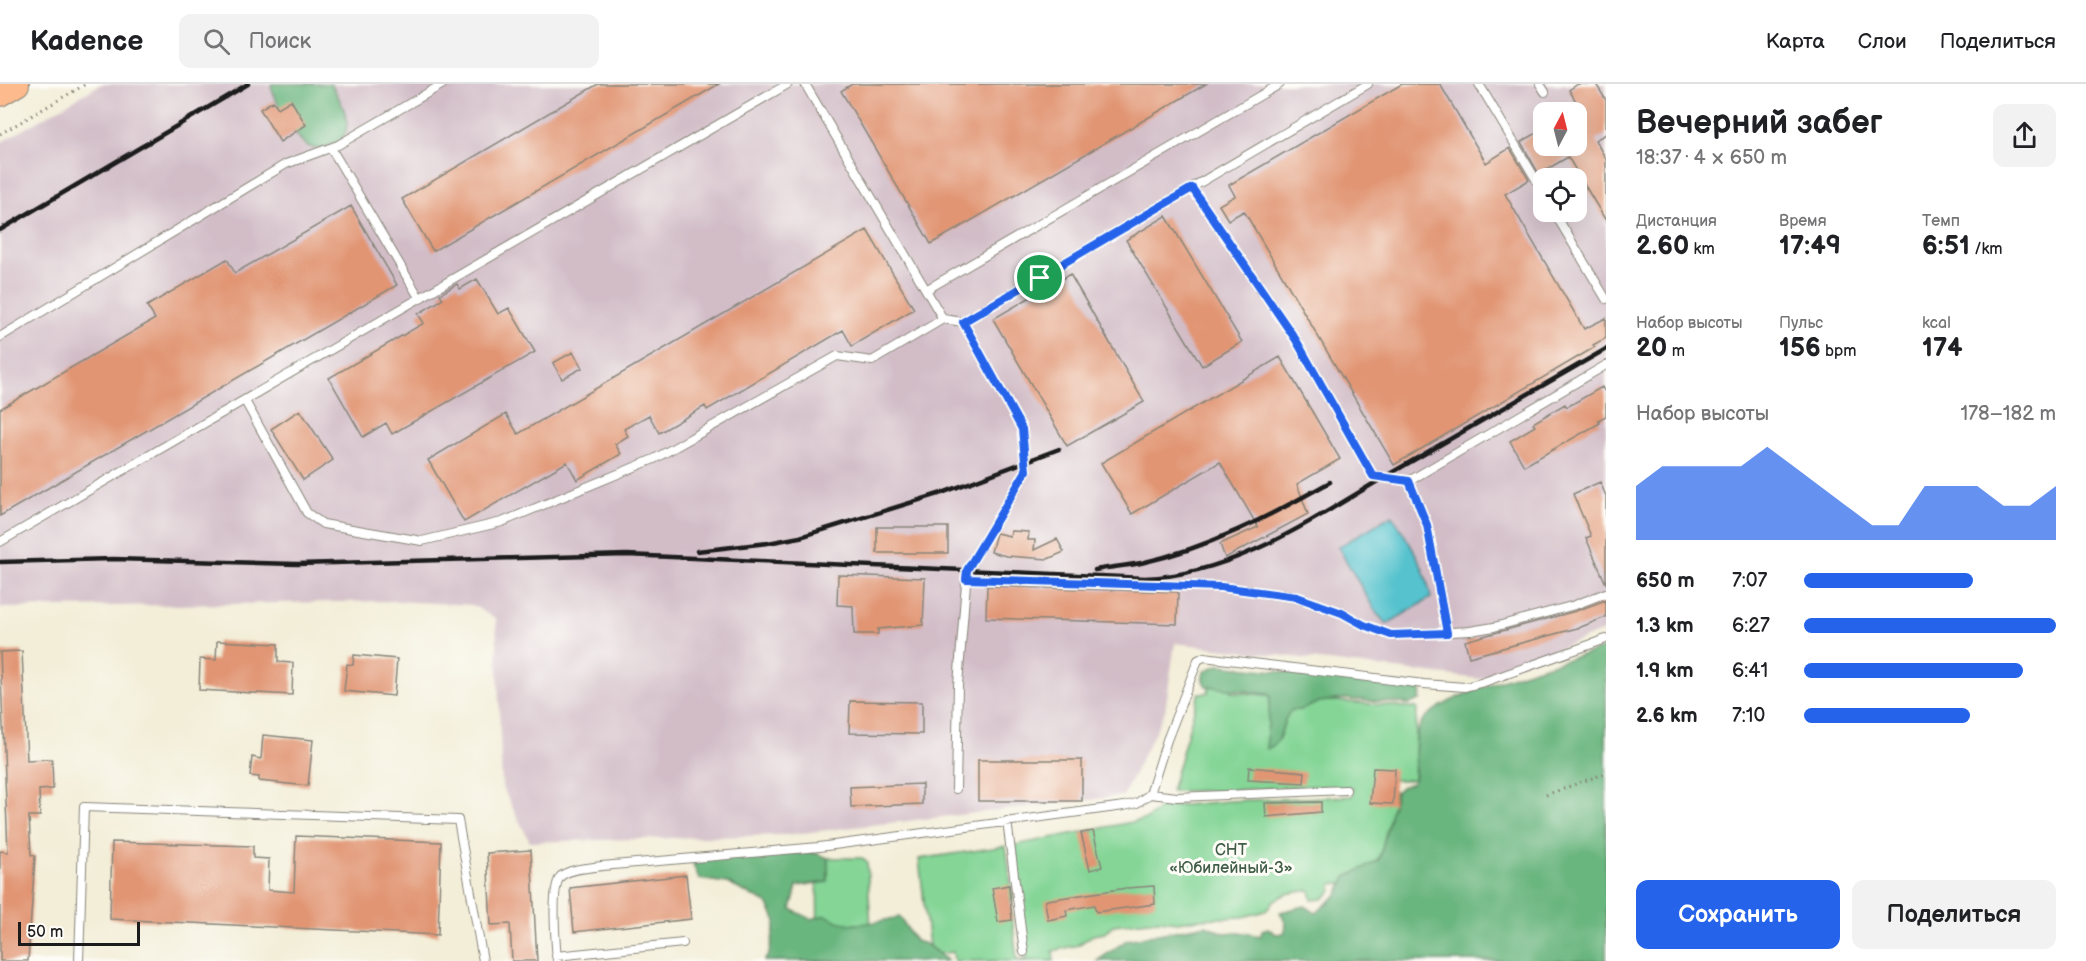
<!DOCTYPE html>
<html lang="ru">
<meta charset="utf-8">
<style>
:root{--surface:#fff;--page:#f2f2f2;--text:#202124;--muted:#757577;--line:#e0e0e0;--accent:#2563eb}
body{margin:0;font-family:"Balsamiq Sans",sans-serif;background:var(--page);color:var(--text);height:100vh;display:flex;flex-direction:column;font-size:22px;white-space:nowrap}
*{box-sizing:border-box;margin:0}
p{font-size:20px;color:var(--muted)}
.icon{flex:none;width:33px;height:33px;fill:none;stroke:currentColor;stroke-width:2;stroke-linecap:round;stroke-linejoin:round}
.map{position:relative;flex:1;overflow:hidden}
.drawer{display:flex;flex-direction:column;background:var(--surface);width:480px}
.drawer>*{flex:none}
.needle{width:39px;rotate:7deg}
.buttons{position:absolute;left:1533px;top:18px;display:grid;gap:12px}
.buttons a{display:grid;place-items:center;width:54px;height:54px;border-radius:12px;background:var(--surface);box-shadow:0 6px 24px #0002;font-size:30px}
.scale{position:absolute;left:18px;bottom:15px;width:122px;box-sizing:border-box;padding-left:6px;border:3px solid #1c1c1c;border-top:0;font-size:16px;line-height:21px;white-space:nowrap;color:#1c1c1c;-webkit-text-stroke:4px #fdfcf7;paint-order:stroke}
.pin{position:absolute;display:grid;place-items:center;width:51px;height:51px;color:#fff;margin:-26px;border:3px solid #fff;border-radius:50%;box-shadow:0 2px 6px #0007}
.round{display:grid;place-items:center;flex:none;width:63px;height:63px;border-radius:12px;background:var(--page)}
.summary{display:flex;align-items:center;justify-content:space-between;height:102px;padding:0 30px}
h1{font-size:33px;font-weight:600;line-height:45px}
.figures{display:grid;grid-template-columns:repeat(3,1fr);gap:9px;height:102px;padding:6px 30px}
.figures div{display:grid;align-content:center}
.figures b{font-size:26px;font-weight:600}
.figures small{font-size:16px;font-weight:400}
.figures p{font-size:16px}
.chart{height:168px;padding:12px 30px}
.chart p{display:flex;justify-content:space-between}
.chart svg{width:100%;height:108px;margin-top:6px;fill:var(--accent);opacity:.7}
.action{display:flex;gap:12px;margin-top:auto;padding:12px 30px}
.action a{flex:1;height:69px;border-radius:12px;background:var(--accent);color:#fff;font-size:24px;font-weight:600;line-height:69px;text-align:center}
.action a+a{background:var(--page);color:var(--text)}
ul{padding:0 30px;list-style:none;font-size:20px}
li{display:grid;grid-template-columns:96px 72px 1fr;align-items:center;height:45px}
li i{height:15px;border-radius:8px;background:var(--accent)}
header{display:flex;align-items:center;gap:36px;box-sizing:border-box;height:84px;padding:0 30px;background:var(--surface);border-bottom:2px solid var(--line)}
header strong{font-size:28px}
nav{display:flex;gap:33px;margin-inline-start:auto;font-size:21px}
.search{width:420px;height:54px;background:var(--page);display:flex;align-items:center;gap:15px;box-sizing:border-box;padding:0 21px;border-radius:12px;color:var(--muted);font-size:22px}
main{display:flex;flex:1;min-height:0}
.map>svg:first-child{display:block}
.industrial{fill:#d2bdc7;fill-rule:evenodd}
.green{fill:#84d596;stroke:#507859;stroke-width:1.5}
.forest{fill:#6bb67f;stroke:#44694e;stroke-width:1.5}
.water{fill:#55c2cd;stroke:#386f74;stroke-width:1.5}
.building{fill:#e19573}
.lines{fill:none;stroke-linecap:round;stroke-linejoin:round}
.lane-casing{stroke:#88857a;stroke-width:10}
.primary-casing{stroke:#88857a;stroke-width:26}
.path{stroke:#88857a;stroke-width:3;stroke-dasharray:1.5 4.5;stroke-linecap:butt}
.lane{stroke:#fff;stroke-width:8}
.primary{stroke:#fcba8d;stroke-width:24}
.rail{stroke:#1c1c1c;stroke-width:4.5}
.route-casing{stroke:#fff;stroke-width:12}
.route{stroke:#2563eb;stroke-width:8}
.labels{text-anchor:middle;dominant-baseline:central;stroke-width:6;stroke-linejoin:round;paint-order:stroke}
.park-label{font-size:16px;fill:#405d47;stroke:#fdfcf7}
</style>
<header>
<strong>Kadence</strong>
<div class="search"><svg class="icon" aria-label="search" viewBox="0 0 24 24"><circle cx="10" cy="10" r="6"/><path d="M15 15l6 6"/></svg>Поиск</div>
<nav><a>Карта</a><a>Слои</a><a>Поделиться</a></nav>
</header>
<main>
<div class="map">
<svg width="1606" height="877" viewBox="0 0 1606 877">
<rect width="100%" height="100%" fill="#fdfcf7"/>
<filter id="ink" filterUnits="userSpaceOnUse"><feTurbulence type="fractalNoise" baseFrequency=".0167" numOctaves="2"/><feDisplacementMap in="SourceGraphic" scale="12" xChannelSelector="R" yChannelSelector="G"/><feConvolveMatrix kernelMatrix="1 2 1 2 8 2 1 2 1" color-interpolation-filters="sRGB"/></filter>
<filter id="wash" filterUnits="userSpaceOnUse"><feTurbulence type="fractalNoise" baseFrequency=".008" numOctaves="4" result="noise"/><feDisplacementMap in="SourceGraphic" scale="24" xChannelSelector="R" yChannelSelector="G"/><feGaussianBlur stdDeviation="1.35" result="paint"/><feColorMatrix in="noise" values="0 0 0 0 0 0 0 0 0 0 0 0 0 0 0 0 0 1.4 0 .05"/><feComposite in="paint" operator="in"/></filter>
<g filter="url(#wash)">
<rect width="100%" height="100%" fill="#f3eed8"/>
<path class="industrial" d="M 101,0 L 1606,0 L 1606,546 L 1480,595 L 1175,559 L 1165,627 L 1123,712 L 785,751 L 530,758 L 502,703 L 496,535 L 472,521 L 394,517 L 0,524 L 0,59 ZM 1544,28 L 1576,28 L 1576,62 L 1544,62 ZM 1544,94 L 1576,94 L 1576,128 L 1544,128 Z"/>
<path class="green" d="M 1209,602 L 1231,603 L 1231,608 L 1417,624 L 1414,696 L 1391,696 L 1391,706 L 1395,707 C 1394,719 1384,770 1376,777 C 1368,784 1355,788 1351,798 L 1332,800 L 1332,807 L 1323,815 L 1312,816 L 1310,806 L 1286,810 L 1273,817 L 1269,824 L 1262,828 L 1243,833 L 1198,835 L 1178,838 L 1159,836 L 1113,841 L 1105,849 L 1093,851 L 1078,861 L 1053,867 L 1054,877 L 954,877 L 953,868 L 930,871 L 919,775 L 1006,762 L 1013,816 L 1010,817 L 1017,876 L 1027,875 L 1015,761 L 1147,735 L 1161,723 L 1228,717 L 1352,712 L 1353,704 L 1312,702 L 1216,707 L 1171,707 L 1199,609 L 1208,609 Z
M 830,774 L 862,774 L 867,778 L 872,861 L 818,864 L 817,776 Z"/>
<path class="forest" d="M 271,0 L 331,0 C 342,18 361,52 330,61 C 323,64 316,67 308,62 C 296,56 272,13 271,0 Z
M 1606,564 L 1606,877 L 1097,877 L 1127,856 L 1206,841 L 1224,849 L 1239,848 L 1261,852 L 1262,846 L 1268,844 L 1276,850 L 1284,849 L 1286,840 L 1280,828 L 1305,822 L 1316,829 L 1338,810 L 1346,793 L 1379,776 L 1396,708 L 1401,703 L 1412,699 L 1414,696 C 1418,679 1412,658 1420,641 C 1434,610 1569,575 1606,564 Z
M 1220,581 L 1413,602 L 1421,606 L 1420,616 L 1409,620 L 1345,615 L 1319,618 L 1301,626 L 1292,626 C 1279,636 1286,659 1266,665 L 1270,612 L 1267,610 L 1206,602 C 1197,589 1208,584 1220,581 Z
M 813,768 L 828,774 L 828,798 L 797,802 L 791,825 L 811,835 L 826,831 C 850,847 873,838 900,833 L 915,857 L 926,860 L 948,877 L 764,877 L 769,870 L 776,837 L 767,819 L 727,799 L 699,795 L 693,780 L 706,774 Z"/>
<path class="water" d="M 1392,431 C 1409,458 1426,482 1431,514 L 1387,540 L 1377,530 L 1338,463 Z"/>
<g id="blocks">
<path class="building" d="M 598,0 L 719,0 L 433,167 L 402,115 Z
M 852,0 L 1206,0 L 931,160 L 841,7 Z
M 1402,0 L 1440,0 L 1486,79 L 1510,64 L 1529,96 L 1505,110 L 1584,245 L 1606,234 L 1606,254 L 1593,261 L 1595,263 L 1394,381 L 1244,127 L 1228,136 L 1219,121 L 1235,112 L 1229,101 Z
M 1578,0 L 1596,0 L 1606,16 L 1606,50 L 1595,56 L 1606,75 L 1606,137 L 1568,73 L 1539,90 L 1521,58 L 1544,45 L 1544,62 L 1576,62 L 1576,28 L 1572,28 L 1580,24 L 1569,6 Z
M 291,16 L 306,41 L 280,58 L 260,25 L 273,17 L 278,24 Z
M 351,122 L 397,201 L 0,432 L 0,325 L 155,235 L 147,222 L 227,175 L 235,189 Z
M 1166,132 L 1242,258 L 1202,282 L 1126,156 Z
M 867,146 L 914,225 L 852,262 L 843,246 L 707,326 L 705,322 L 659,349 L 649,331 L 624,345 L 628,352 L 615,360 L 621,370 L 577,396 L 567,378 L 464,438 L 428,376 L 506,330 L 518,350 Z
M 1070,190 L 1144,318 L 1067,362 L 993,235 Z
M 477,195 L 498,230 L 509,224 L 535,268 L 392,350 L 386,339 L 363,353 L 329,294 L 424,239 L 418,230 L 443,215 L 440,210 L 457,200 L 460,205 Z
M 573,268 L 582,284 L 562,295 L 553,279 Z
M 1280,273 L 1340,375 L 1297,400 L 1308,430 L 1225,474 L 1220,460 L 1258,443 L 1220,378 L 1132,430 L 1101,379 Z
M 1602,303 L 1606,310 L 1606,332 L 1598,336 L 1600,339 L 1524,382 L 1510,357 L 1535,342 L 1533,339 L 1565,320 L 1567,323 Z
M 300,326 L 333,376 L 303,396 L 271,345 Z
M 1600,398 L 1606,412 L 1606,500 L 1586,454 L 1591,452 L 1573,410 Z
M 877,443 L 948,443 L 948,469 L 877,469 Z
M 1011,447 L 1029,448 L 1028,456 L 1035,456 L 1034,466 L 1057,455 L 1064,468 L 1048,475 L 1006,472 L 991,468 L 996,449 L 1010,452 Z
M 838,491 L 925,494 L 923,541 L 878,545 L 878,550 L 854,550 L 853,522 L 837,521 Z
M 987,502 L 1178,508 L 1177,540 L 986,534 Z
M 1606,516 L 1606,533 L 1581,543 L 1469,573 L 1465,557 L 1576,527 Z
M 217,557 L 278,560 L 278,578 L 293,579 L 292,611 L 199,606 L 200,575 L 216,576 Z
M 22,567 L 27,676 L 52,675 L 53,705 L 39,706 L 40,732 L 29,732 L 31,771 L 35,772 L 28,877 L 0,877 L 0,767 L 8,768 L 0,568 Z
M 354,571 L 397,575 L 394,612 L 344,607 L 347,580 L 353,581 Z
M 850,617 L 922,618 L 922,650 L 849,649 Z
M 263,651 L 313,656 L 308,702 L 259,697 L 259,693 L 250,692 L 252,673 L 261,675 Z
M 978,676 L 1082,676 L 1082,717 L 978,717 Z
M 1249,683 L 1305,688 L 1304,699 L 1248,696 Z
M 1373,684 L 1395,685 L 1393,720 L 1370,719 Z
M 922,700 L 922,720 L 851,723 L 850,703 Z
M 1321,718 L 1321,728 L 1266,733 L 1265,719 Z
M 1093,747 L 1102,783 L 1090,786 L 1081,749 Z
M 296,752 L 441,758 L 438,851 L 110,835 L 112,758 L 253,762 L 253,774 L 269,775 L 268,806 L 294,808 Z
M 531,766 L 537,877 L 512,877 L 510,840 L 491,841 L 487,769 Z
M 686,791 L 691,835 L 574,848 L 570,804 Z
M 1009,801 L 1012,836 L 998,838 L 992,804 Z
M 1154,802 L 1155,820 L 1096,828 L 1094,821 L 1066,826 L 1067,832 L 1048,836 L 1045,818 L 1047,816 L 1127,804 Z"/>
</g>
</g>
<g filter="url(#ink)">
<use href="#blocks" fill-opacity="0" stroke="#88857a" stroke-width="1.5"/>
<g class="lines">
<defs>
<path id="lane" d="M 805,0 L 943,235
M 1479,0 L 1544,109
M 1540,0 L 1545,8
M 331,64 L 420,215
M 1192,104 L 1296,256 L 1373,392 L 1409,397 L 1606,281
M 1554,128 L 1606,215
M 926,206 L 1280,0
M 963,238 L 1368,0
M 0,253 L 286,80 L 338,61 L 443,0
M 245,317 L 307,429 L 323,440 L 422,457 L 502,438 L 654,375 L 837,272 L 872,277 L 943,235 L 963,238 L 1022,345 L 1026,387 L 967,486 L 958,601 L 956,705
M 1409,397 L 1427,441 L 1447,549
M 0,458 L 788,0
M 966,495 L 1221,503 L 1297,513 L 1342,529 L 1364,541 L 1391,551 L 1470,547 L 1494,543 L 1575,521 L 1606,509
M 1150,710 L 1177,713 L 1346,706
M 1007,737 L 1024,868
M 556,872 L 683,859
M 79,877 L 84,723 L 458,736 L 483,877
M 557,877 C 556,861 550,802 561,792 C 571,784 590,784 602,782 L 819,763 L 1124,722 L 1137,719 L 1150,710 L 1167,656 L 1198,576 L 1204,573 L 1424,600 L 1465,603 L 1484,598 L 1606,555"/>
<path id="primary" d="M 0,10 L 17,0"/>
</defs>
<use href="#lane" class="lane-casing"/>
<use href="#primary" class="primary-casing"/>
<path class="path" d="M 0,50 L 86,0
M 1546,711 L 1606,689"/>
<use href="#lane" class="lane"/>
<use href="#primary" class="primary"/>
<path class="rail" d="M 0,146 L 248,0
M 697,467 L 768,459 L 800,453 L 942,409 L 1059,365
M 0,478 L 113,475 L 297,480 L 627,471 L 1145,494 C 1237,490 1316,433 1393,388 C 1464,347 1535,306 1606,265
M 1095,486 C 1110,483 1126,482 1141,479 C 1209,464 1270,432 1330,398"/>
</g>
</g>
<g class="lines" filter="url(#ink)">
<defs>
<path id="route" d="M 1192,104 L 1296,256 L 1373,392 L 1409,397 L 1427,441 L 1447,549 L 1391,551 L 1364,541 L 1342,529 L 1297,513 L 1221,503 L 966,495 L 967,486 L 1026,387 L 1022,345 L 963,238 Z"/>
</defs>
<use href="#route" class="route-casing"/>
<use href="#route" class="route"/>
</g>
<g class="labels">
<g class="park-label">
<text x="1231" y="766">СНТ<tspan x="1231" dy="18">«Юбилейный-3»</tspan></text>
</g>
</g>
</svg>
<div class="buttons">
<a><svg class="needle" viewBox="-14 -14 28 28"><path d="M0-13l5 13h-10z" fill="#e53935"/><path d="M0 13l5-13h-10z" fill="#757577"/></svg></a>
<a><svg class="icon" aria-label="locate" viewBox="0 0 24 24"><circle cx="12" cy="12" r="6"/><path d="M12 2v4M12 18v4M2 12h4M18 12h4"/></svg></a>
</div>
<div class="scale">50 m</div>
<div class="pin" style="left:1040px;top:194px;background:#1e9e55"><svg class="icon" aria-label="arrive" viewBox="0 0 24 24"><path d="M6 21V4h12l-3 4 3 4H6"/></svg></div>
</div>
<section class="drawer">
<div class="summary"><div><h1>Вечерний забег</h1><p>18:37 · 4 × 650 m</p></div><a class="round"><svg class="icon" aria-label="share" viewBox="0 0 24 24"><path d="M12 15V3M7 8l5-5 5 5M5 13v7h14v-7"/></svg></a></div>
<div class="figures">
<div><p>Дистанция</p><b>2.60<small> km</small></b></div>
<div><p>Время</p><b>17:49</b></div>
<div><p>Темп</p><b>6:51<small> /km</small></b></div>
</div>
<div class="figures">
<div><p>Набор высоты</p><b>20<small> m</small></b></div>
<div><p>Пульс</p><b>156<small> bpm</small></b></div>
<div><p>kcal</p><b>174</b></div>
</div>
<div class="chart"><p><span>Набор высоты</span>178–182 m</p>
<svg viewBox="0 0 160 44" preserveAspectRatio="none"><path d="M0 44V22L10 14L20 14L30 14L40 14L50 6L60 14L70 22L80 30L90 38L100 38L110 22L120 22L130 22L140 30L150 30L160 22V44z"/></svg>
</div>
<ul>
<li><b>650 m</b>7:07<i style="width:67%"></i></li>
<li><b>1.3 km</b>6:27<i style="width:100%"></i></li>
<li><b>1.9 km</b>6:41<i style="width:87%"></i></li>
<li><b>2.6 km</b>7:10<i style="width:66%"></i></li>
</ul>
<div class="action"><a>Сохранить</a><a>Поделиться</a></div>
</section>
</main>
